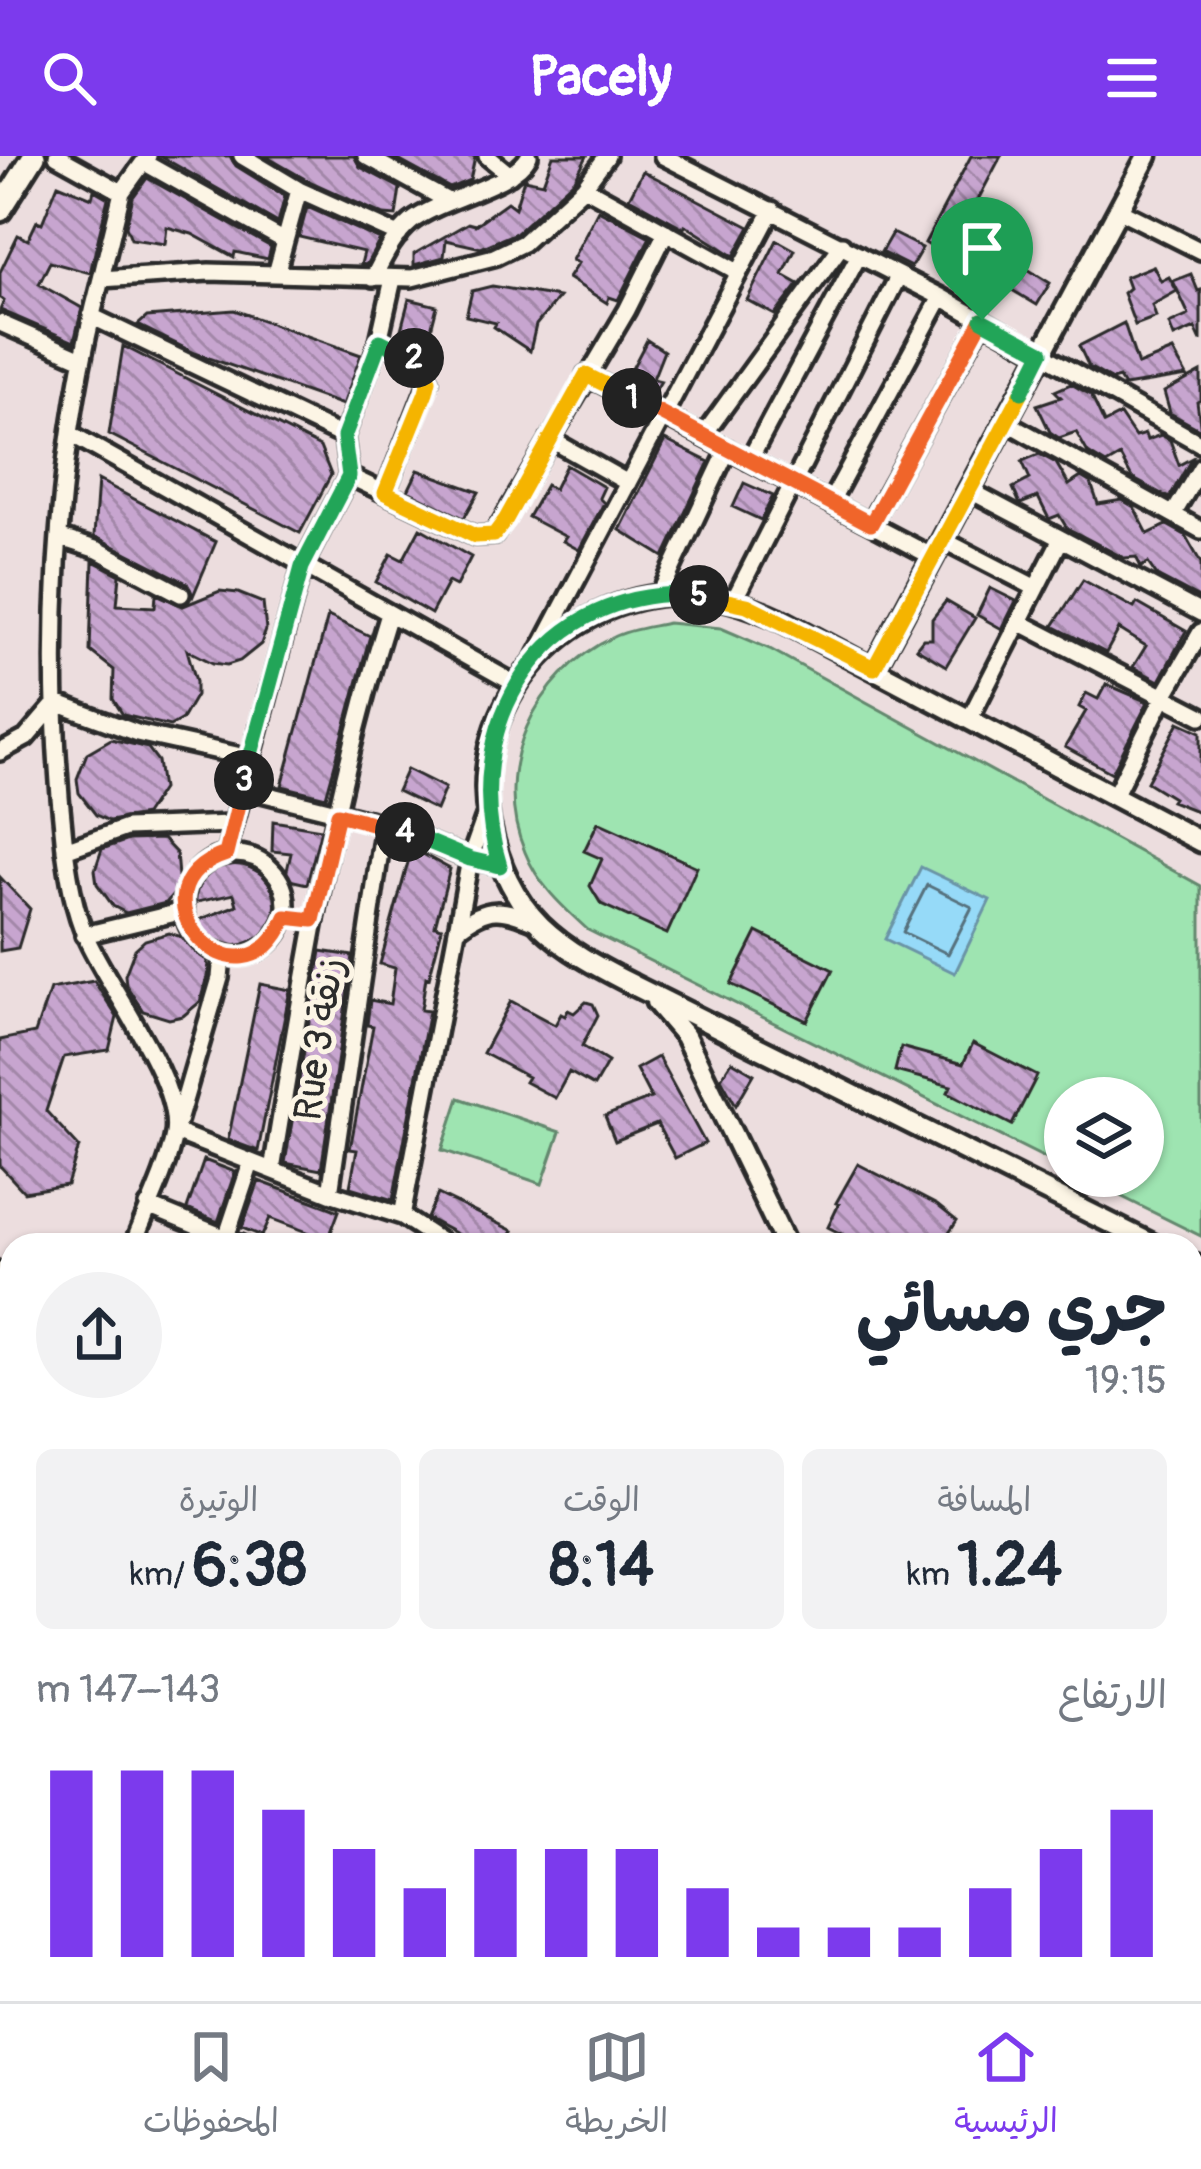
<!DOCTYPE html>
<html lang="ar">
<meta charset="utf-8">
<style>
:root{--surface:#fff;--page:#f2f2f3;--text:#1f2937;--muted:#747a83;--line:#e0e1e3;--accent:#7c3aed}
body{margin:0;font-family:Pangolin,"Playpen Sans Arabic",sans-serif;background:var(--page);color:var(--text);direction:rtl;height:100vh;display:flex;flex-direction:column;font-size:45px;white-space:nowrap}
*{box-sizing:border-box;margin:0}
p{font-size:39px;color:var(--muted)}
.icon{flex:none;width:66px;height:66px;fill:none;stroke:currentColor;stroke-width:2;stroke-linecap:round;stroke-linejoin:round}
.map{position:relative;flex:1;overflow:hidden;direction:ltr}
.drawer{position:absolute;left:0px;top:1077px;width:1203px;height:768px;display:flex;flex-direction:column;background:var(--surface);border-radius:36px 36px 0 0;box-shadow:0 3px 9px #0004;direction:rtl}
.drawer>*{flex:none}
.fabs{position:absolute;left:1044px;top:921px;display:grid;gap:24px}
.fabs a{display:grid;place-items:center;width:120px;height:120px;border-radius:50%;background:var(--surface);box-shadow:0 3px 9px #0004;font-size:60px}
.pin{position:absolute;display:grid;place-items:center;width:102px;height:102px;color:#fff;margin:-123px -51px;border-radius:50% 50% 50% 0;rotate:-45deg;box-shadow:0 0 12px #0007}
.pin .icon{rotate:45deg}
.km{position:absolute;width:60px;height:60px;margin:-30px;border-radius:50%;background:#222;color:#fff;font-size:33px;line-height:60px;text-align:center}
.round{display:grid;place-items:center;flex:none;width:126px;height:126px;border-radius:63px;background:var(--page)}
.head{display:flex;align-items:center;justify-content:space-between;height:204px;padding:0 36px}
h1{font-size:66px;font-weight:700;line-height:90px}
.figures{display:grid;grid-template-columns:repeat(3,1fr);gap:18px;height:204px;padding:12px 36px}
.figures div{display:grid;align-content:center;border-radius:18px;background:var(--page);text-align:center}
.figures b{font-size:60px;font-weight:700}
.figures small{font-size:33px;font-weight:400}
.figures p{font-size:33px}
.chart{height:336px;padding:24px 36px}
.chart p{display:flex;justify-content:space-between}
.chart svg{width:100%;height:216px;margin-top:12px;stroke:var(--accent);stroke-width:6}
header{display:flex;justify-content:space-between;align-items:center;height:156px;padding:0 36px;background:var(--accent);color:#fff;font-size:54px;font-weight:700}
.tabs{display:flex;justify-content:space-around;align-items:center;height:168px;border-top:3px solid var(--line);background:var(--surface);font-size:33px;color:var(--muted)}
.tabs a{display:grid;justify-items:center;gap:6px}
.tabs .current{color:var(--accent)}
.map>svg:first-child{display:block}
.park{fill:#9ee4b1;stroke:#64886e;stroke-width:3}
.water{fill:#96daf8;stroke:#6b94a6;stroke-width:3}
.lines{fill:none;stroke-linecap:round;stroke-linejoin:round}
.shore{stroke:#56717d;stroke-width:3}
.building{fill:url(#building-back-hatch);stroke:#2b2b2b;stroke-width:3}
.minor-casing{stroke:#2b2b2b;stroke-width:24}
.tertiary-casing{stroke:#2b2b2b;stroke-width:27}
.secondary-casing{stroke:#2b2b2b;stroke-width:30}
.minor{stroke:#fcf5e5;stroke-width:15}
.tertiary{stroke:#fcf5e5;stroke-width:18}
.secondary{stroke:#fcf5e5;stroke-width:21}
.split-1-casing{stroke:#fff;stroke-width:24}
.split-2-casing{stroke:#fff;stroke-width:24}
.split-3-casing{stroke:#fff;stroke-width:24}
.split-4-casing{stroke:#fff;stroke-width:24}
.split-5-casing{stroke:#fff;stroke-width:24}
.split-6-casing{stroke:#fff;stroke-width:24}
.split-7-casing{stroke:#fff;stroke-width:24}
.split-1{stroke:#f0652b;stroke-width:15}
.split-2{stroke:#f5b400;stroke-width:15}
.split-3{stroke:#22a559;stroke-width:15}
.split-4{stroke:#f0652b;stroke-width:15}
.split-5{stroke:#22a559;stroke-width:15}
.split-6{stroke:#f5b400;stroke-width:15}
.split-7{stroke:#22a559;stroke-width:15}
.labels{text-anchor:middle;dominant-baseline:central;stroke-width:10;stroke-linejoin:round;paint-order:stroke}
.street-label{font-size:39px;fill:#2b2b2b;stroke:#fcf5e5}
</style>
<header><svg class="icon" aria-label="menu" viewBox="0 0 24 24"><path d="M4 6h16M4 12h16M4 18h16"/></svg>Pacely<svg class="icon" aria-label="search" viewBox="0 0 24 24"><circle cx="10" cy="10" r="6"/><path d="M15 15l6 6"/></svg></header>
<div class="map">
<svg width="1201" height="1845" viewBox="0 0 1201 1845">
<defs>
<pattern id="building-back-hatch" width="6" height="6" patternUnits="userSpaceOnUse" patternTransform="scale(3)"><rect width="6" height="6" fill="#c7a5cf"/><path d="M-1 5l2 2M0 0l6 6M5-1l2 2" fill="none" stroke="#a287a8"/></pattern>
</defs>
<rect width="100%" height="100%" fill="#ecddde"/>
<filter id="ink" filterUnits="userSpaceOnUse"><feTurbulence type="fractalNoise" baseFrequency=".00833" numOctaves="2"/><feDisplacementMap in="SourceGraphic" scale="24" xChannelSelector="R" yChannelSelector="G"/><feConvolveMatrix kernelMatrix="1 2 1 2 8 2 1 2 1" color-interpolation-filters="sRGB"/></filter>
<g filter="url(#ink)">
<path class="park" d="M 668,467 L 721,472 L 770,493 L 1201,730 L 1201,1080 L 1080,1020 L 1143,1020 L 1143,942 L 1065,942 L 1065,1012 L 588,774 C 563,751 538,729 525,696 C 490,614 535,517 614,481 C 630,473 650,471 668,467 Z
M 459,942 L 560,976 L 542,1028 L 442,994 Z
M 1201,1430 L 1198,1845 L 1072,1845 L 1060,1838 L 1060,1833 L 1191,1833 L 1191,1456 Z"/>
<path class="water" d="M 921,711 L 990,744 L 955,817 L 885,783 Z"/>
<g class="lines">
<path class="shore" d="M 927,729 L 972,751 L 948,798 L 903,776 Z"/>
</g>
<path class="building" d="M 160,0 L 230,0 L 236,10 L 285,40 L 278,67 Z
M 265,0 L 354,0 L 360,11 L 400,32 L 396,60 L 384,59 L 305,23 Z
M 391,0 L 475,0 L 475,1 L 470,24 L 450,32 Z
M 553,0 L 587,0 L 575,23 L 516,77 L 481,92 L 446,84 L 444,101 L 414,109 L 414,98 L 468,67 L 475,69 L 507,46 L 515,52 L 524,23 L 543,27 Z
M 971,0 L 1001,0 L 948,101 L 925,87 Z
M 643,15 L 750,71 L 734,100 L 685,69 L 684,72 L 629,42 Z
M 147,22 L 271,91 L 268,103 L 235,96 L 234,101 L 192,78 L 167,71 L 165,88 L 131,83 L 126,70 L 133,41 Z
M 58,28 L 92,42 L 94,34 L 108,42 L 90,117 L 50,106 L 39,128 L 82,152 L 74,186 L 0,154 L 4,145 L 0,142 L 0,116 L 18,79 L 28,84 L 37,65 L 42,67 Z
M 307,51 L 380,84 L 366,109 L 361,108 L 364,96 L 299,81 Z
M 598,54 L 650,81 L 618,144 L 609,141 L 607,147 L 568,122 L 578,107 L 572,104 Z
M 892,77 L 922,92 L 911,111 L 881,96 Z
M 777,84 L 795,94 L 783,119 L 799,128 L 775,159 L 747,144 Z
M 1021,109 L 1050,127 L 1037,149 L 1007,131 Z
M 1153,110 L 1161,125 L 1169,121 L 1177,135 L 1152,149 L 1156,161 L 1135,169 L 1123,137 L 1129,132 L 1125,121 Z
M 1191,118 L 1198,135 L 1201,134 L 1201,185 L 1195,172 L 1174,181 L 1169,168 L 1189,159 L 1173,125 Z
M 492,130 L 559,141 L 536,169 L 530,195 L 494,171 L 496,167 L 466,160 L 472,135 Z
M 409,143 L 437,150 L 426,193 L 399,181 Z
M 234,154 L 361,199 L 343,249 L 195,197 L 138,169 L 147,161 Z
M 1124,167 L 1138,209 L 1173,195 L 1187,220 L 1124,230 L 1119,222 L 1112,224 L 1089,211 L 1079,190 Z
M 647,184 L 664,195 L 653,223 L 661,225 L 652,240 L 625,226 Z
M 123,190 L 320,291 L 331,319 L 300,377 L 109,278 Z
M 1201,216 L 1201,244 L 1197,246 L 1201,274 L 1170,257 L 1164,236 Z
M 1071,228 L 1091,239 L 1104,267 L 1120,259 L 1135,281 L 1145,278 L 1147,284 L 1161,279 L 1170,284 L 1179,309 L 1192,302 L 1169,342 L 1132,322 L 1120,300 L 1106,308 L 1088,297 L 1076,276 L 1059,282 L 1050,276 L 1037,249 L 1061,241 L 1055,235 Z
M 665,284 L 709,306 L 664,401 L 620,374 Z
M 1039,298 L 1056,307 L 1069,329 L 1081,321 L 1091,327 L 1098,348 L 1122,344 L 1134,351 L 1148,378 L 1167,369 L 1185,379 L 1201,407 L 1201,443 L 1157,420 L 1148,407 L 1141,411 L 1136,401 L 1124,402 L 1067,372 L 1059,359 L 1049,363 L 1038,341 L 1020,348 L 1013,332 L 1030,323 L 1022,305 Z
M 566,309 L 604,331 L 599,342 L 604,347 L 579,394 L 563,385 L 566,381 L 528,361 L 546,329 L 554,333 Z
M 418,314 L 479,336 L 464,362 L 408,335 Z
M 98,324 L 216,386 L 193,440 L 187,427 L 94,380 Z
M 744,327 L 773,340 L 761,364 L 733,351 Z
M 420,372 L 471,401 L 456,430 L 448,426 L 431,458 L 376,426 L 391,398 L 403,404 Z
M 93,405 L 120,419 L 117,449 L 155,451 L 156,438 L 183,450 L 220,435 L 238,437 L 263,447 L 266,474 L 261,488 L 240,505 L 227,509 L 213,507 L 187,494 L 196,525 L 196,539 L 182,563 L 170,570 L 123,559 L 113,543 L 114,514 L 90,495 Z
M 1083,424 L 1134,452 L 1137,447 L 1186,475 L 1159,525 L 1133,511 L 1146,490 L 1119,473 L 1106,497 L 1053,470 Z
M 990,432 L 1016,445 L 1002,473 L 977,459 Z
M 946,445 L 975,462 L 946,510 L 916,492 L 923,483 L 932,483 L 932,463 Z
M 328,460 L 370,480 L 326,641 L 282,630 Z
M 1106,528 L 1148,546 L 1112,617 L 1065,591 L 1086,555 L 1079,551 L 1086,537 L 1098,543 Z
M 1179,566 L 1201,576 L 1201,657 L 1171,645 L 1173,642 L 1147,626 Z
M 111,583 L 148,592 L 158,605 L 162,633 L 145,659 L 109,665 L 96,659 L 79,637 L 77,623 L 87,597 Z
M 407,613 L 445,632 L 436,654 L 397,635 Z
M 273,665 L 321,673 L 307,728 L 285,723 L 291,697 L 272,695 Z
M 598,666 L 697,711 L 667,778 L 601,748 L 590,730 L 602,703 L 584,695 Z
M 163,683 L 176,697 L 179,732 L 166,747 L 126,757 L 113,750 L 97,728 L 95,714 L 102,693 L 128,684 Z
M 412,692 L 450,713 L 435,770 L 442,772 L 429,822 L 426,821 L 421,854 L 429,855 L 393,1044 L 350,1031 L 357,994 L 350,993 L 373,870 L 367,869 L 370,844 L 390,848 L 395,812 L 380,808 Z
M 240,707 L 265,719 L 277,743 L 276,757 L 262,781 L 237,791 L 203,780 L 196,765 L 237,749 L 234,738 L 193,747 L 189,744 L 202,721 L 213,712 Z
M 0,721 L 30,753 L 18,792 L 0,795 Z
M 757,776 L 833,814 L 807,865 L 731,828 Z
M 169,777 L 201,787 L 209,813 L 200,846 L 183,860 L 169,863 L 143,855 L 126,829 L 125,819 L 135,793 L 145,784 Z
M 321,795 L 353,800 L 321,1014 L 285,1007 Z
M 94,825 L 117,861 L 109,894 L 64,901 L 46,955 L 79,991 L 67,1029 L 24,1036 L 0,1010 L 0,884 L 35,877 L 50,833 Z
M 260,828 L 290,834 L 258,995 L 228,984 Z
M 511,845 L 555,869 L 561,858 L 565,860 L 568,854 L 574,857 L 586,846 L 593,848 L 598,859 L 582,890 L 608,906 L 594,930 L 569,916 L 555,942 L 525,926 L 528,921 L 483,897 Z
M 973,887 L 1037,920 L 1012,969 L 948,936 L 951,930 L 895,915 L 901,891 L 963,908 Z
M 658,901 L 705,987 L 675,1002 L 657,968 L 615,985 L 605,960 L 651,942 L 636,913 Z
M 732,905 L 754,918 L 736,949 L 721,922 Z
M 204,1004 L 235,1016 L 218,1066 L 187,1053 Z
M 858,1008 L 937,1049 L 957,1065 L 941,1089 L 850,1089 L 853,1084 L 828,1071 L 839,1048 L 836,1047 Z
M 259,1025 L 339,1055 L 328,1084 L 270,1062 L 262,1080 L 242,1072 Z
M 438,1038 L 513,1075 L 505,1089 L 477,1089 L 427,1062 Z"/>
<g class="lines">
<defs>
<path id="minor" d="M 57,0 L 122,36 L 101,123
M 242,0 L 299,34 L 399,79
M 366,0 L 448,45
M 487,0 L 510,19
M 663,0 L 941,141 L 1201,288
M 145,7 L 285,85
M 584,31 L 738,116
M 122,36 L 148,0
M 1119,54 L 1201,95
M 276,118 L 299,34
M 373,122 C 384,101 393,81 411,66 C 441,42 513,30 529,0
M 91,160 L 344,281
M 0,167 L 82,203
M 379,185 L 414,202 L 429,224 L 385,337
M 586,219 L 933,401
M 1006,266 L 1201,374
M 71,278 L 517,529
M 703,280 L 842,89
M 550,283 L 628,327
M 749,305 L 859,99
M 349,320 L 475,380 L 494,379 L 627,154 L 666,76
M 969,334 L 1201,457
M 830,347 L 941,141
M 1174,357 L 1201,311
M 870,368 L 983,164
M 61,382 L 98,394 L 181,438
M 943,384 L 1036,432
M 659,440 L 728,293
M 734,444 L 898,121
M 1019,466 L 1201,560
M 537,499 L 772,54
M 970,562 L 1061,383
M 0,596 L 26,582 L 56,547 L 137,577 L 250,602
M 241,632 L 384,668 L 470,703 L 500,709
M 1114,640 L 1164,540 L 1201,476
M 487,655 L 470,703 L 457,774 C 489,748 501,752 538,767
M 65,694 L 126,672 L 231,668
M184 749a51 51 0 1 1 102 0a51 51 0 1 1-102 0Z
M 226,698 L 302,411 L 349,320 L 344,281 L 379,185 L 393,123
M 84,779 L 184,755
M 222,799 L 220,822 L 175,976 L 330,1037 L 402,1060 L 446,1089
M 272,1014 C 303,827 332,639 389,458
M 330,1037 L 384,668
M 148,1050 L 243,1089
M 402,1060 L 457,774
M 226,1082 L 251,1007
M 133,1089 C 146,1056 168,1012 174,978 C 182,925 108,832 86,781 C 74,754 69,722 65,693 C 44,505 53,306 101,123 L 209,116 L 412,122 L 494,101 L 523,87 L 584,31 L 607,0
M 0,1115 L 12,1128
M 0,1136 L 12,1169
M 0,1368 L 10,1352
M 0,1495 L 12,1503
M 0,1541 L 12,1521
M 0,1692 L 12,1672
M 19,1833 L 38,1845
M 192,1833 L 210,1845
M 393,1833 L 396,1845
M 590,1833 L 592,1845
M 640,1833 L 642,1845
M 1006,1833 L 1027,1845
M 0,1838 L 12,1819
M 120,1845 L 128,1833
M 714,1845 L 721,1833"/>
<path id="tertiary" d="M 874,512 L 1147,0
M 656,846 L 685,880 L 786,1089
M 1154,1089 L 633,829 C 600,812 568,796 541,770 C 512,741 497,705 489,666 C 466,550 564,439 680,438 C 715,438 745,448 777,462 L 1201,686
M 1191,1107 L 1201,1112
M 1191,1144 L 1201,1144
M 492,1833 L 494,1845"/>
<path id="secondary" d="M 0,54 L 34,0"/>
</defs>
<use href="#minor" class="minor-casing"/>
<use href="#tertiary" class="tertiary-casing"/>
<use href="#secondary" class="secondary-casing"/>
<use href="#minor" class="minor"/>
<use href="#tertiary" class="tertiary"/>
<use href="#secondary" class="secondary"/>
</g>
</g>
<g class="lines" filter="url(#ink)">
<defs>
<path id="split-1" d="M 632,242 L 871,368 L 982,164"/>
<path id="split-2" d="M 414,202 L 429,224 L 426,236 L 385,337 L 475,380 L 494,379 L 506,363 L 586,219 L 632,242"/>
<path id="split-3" d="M 244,624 L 302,411 L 349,320 L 344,281 L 380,185 L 414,202"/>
<path id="split-4" d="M 244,624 L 226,698 C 119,733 241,867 286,761 L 313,764 L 338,658 L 405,676"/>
<path id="split-5" d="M 405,676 L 470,703 L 500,710 C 456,570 543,427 699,439"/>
<path id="split-6" d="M 699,439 L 747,449 L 874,512 L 1022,236"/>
<path id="split-7" d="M 982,164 L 1042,196 L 1022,236"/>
</defs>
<use href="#split-1" class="split-1-casing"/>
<use href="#split-2" class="split-2-casing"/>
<use href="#split-3" class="split-3-casing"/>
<use href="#split-4" class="split-4-casing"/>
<use href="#split-5" class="split-5-casing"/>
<use href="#split-6" class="split-6-casing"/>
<use href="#split-7" class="split-7-casing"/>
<use href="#split-1" class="split-1"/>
<use href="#split-2" class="split-2"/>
<use href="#split-3" class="split-3"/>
<use href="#split-4" class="split-4"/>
<use href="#split-5" class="split-5"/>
<use href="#split-6" class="split-6"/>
<use href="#split-7" class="split-7"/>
</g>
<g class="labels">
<g class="street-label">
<text transform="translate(319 883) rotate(-82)">Rue 3 زنقة</text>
</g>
</g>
</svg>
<div class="fabs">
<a><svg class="icon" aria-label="layers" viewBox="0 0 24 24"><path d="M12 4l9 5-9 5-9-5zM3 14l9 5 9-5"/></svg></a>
</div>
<div class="pin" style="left:982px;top:164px;background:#1e9e55"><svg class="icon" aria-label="arrive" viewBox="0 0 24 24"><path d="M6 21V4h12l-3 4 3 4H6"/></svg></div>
<b class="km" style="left:632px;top:242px">1</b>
<b class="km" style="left:414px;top:202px">2</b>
<b class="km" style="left:244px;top:624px">3</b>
<b class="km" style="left:405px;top:676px">4</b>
<b class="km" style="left:699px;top:439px">5</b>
<section class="drawer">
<div class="head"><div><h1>جري مسائي</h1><p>19:15</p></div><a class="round"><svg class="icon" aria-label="share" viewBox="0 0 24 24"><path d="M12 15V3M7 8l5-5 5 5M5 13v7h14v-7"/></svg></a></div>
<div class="figures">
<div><p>المسافة</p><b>1.24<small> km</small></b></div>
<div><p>الوقت</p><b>8:14</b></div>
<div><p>الوتيرة</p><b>6:38<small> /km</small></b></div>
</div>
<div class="chart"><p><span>الارتفاع</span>143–147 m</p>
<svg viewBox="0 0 160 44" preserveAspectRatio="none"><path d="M5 44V6M15 44V6M25 44V6M35 44V14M45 44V22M55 44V30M65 44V22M75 44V22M85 44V22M95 44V30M105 44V38M115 44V38M125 44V38M135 44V30M145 44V22M155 44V14"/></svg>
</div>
</section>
</div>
<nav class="tabs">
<a class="current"><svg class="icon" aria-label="home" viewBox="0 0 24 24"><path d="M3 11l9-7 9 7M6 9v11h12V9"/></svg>الرئيسية</a>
<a><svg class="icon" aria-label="map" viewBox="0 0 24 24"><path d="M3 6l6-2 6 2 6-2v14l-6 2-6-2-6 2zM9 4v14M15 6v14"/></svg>الخريطة</a>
<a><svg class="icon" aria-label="saved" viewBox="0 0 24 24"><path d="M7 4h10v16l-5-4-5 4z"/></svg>المحفوظات</a>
</nav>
